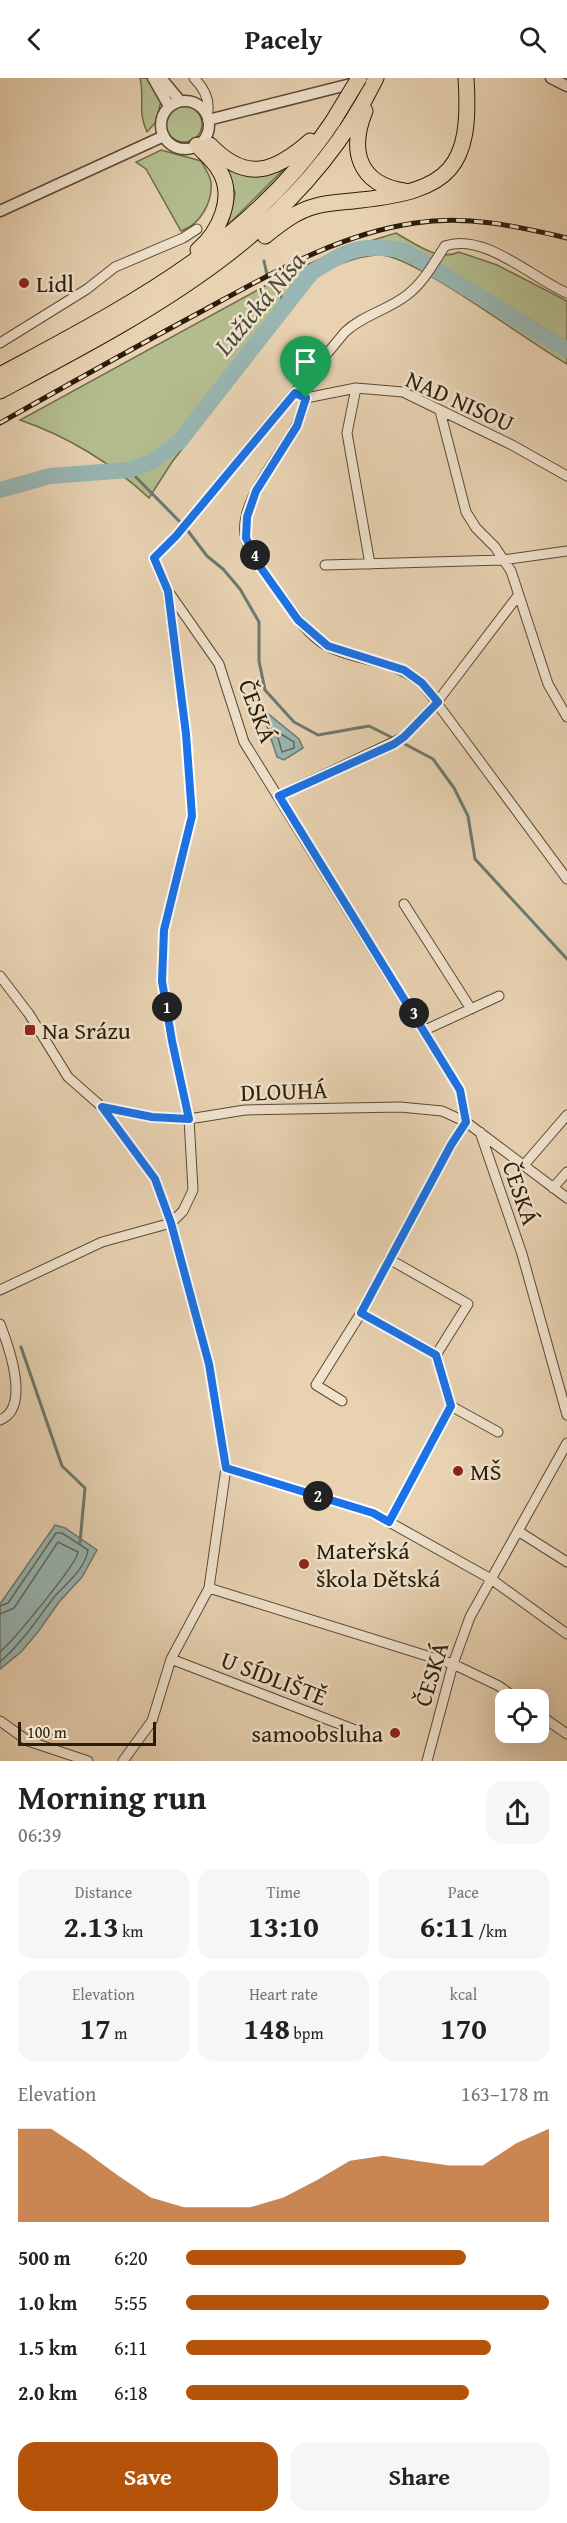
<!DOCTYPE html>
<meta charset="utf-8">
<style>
:root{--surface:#fff;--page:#f6f6f6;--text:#222;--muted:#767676;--accent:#b45309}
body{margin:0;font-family:"Gentium Book Plus",serif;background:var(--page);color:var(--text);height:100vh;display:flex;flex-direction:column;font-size:22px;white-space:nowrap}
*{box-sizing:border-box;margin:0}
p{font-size:20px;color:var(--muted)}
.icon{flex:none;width:33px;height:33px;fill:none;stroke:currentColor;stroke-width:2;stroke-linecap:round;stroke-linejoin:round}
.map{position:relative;height:1683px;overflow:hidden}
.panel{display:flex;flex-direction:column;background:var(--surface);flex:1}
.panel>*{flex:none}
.tools{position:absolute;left:495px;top:1611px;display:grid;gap:12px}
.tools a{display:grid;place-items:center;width:54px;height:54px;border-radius:12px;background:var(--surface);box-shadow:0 6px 24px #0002;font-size:30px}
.scale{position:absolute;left:18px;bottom:15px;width:138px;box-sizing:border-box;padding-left:6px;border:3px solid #2b1d08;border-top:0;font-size:16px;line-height:21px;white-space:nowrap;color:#2b1d08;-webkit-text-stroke:4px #f0e2cd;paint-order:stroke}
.pin{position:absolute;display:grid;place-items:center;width:51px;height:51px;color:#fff;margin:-62px -26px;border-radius:50% 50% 50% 0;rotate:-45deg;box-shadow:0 0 6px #0007}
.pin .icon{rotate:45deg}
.km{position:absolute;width:30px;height:30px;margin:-15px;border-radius:50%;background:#222;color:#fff;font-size:16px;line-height:30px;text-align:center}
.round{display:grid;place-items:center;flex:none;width:63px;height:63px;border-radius:18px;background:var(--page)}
.head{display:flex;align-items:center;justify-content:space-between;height:102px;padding:0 18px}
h1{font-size:33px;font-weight:700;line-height:45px}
.stats{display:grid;grid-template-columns:repeat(3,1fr);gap:9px;height:102px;padding:6px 18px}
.stats div{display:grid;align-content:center;border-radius:15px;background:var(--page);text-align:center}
.stats b{font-size:30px;font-weight:700}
.stats small{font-size:16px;font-weight:400}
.stats p{font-size:16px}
.chart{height:168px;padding:12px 18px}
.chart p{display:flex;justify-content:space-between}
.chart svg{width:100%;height:108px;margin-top:6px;fill:var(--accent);opacity:.7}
.cta{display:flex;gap:12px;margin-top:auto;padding:12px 18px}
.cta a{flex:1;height:69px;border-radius:18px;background:var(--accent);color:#fff;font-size:24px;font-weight:700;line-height:69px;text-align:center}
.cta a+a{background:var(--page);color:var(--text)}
ul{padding:0 18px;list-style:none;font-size:20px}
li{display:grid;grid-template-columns:96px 72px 1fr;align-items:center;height:45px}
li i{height:15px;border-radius:8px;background:var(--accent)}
header{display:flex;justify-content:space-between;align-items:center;height:78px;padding:0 18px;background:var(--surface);font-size:27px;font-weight:700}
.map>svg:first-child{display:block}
.green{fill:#b4bd8e;stroke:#706d4b;stroke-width:1.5}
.water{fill:#98b6b3;stroke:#6c796f;stroke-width:1.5}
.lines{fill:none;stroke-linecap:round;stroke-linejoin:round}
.shore{stroke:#626a5e;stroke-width:1.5}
.stream{stroke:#6c796f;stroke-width:3}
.river{stroke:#98b6b3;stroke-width:16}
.minor-casing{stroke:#5a4a32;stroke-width:11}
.tertiary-casing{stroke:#5a4a32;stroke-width:13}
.trunk-casing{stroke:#2b1d08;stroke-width:17}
.minor{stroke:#f0e2cd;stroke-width:9}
.tertiary{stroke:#f0e2cd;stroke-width:10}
.trunk{stroke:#e8d2b2;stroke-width:15}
.rail-casing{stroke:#2b1d08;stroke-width:5}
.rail{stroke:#f0e2cd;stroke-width:3;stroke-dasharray:9;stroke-linecap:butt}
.trunk-bridge-casing{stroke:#2b1d08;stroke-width:17;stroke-linecap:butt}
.trunk-bridge{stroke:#e8d2b2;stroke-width:15}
.route-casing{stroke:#fff;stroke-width:12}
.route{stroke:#1a73e8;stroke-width:8}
.poi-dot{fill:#8f2418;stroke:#f0e2cd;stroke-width:2}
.labels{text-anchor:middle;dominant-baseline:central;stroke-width:5;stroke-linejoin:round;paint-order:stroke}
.poi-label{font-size:24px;fill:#2b1d08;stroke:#f0e2cd;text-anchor:start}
.street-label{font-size:24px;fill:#2b1d08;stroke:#f0e2cd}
.water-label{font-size:26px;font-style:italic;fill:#4c4b3b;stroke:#f0e2cd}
</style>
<header><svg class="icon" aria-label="back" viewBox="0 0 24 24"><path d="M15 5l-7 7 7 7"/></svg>Pacely<svg class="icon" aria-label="search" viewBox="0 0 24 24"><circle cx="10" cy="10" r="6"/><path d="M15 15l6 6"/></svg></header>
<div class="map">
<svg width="567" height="1683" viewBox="0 0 567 1683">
<rect width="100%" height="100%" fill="#e8d2b2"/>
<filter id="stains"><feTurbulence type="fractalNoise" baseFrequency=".00333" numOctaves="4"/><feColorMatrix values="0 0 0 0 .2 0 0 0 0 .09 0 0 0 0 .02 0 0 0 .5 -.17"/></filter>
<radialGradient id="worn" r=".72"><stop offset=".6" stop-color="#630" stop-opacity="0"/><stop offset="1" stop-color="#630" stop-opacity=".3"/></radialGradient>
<path class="green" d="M 140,0 L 147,0 L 161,23 L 156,44 L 147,54 C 137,32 145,22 140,0 Z
M166 46a18 18 0 1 1 36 0a18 18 0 1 1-36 0Z
M 161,72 L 201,83 C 204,89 210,97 211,104 C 213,124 200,147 181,153 L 146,91 L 136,84 Z
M 228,92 C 246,96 266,97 283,92 L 228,147 L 235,115 Z
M 396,155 C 414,165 438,184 459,174 L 497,187 L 567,223 L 567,286 C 529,265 414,177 380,177 C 359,177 338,187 318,195 L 172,384 L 149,420 C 113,386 67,358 20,342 L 283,198 L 337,173 Z"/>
<path class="water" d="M 266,634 L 299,661 L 303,670 L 284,682 L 277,679 L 263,636 Z
M 55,1447 L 65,1450 L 97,1472 L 82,1499 L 59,1524 L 38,1554 L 21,1574 L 0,1591 L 0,1526 Z"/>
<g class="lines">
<path class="shore" d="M 276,653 L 294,664 L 294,670 L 282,674 Z
M 0,1528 L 8,1525 L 56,1455 L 62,1455 L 88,1472 C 85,1491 67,1505 55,1518 C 37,1541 23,1564 0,1584
M 0,1536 L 14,1530 L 58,1464 L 78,1474 C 77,1486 13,1563 0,1574"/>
<path class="stream" d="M 264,183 L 267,197
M 268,200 L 281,217 L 283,228
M 129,392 L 179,443
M 185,449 L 207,478 L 223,491 L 240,511 L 259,544 L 259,583 L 265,612 L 294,644 L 318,657 L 369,648 L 395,661
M 401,664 L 433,681 L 454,710 L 468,738 L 475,781 L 567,881
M 21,1269 L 62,1388 L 85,1410 L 80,1464"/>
<path class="river" d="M 0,412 L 50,398 L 129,392 L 151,384 L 179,364 L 312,194 C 349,171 362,165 405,173 L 567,272"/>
<defs>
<path id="minor" d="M 194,0 C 204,10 211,23 207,38
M 0,265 L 87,211 L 115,189 L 183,160 L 197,151
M 356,310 L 347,355 L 370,486
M 301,318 L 306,320 L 356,310 L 403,314 L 512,367 L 567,398
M 306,320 C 303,330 300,341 295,350 C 280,378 236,427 246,461 C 251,479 266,497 277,512 C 291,531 307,558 329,569 C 363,585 387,579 422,605 L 567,801
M 440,333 L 466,434 L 476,450 L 495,469 L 511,493 L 548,606 L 567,639
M 325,487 L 503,482 L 567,473
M 168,516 L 186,656 L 192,738 L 164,852 L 162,903 L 172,963 L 189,1041 L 193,1112 L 183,1133 L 171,1145
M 279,718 L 404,659 L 437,624 L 517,519
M 404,826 L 471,931
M 0,898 L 29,936 L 68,999 L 102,1029 L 155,1101 L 171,1145 L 209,1286 L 226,1390 L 209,1510 L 171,1581 L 152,1643 L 123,1683
M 425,952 L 499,918
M 102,1029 L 152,1039 L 189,1041 L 245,1032 L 400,1029 L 442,1033 L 466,1044 L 567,1120
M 466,1044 L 460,1012 L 244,664 L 219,586 L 168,513 L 154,480 L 176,458 L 345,254 C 363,237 388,232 407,217 C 424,204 433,186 445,168 C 484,154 532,200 567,215
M 480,1054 L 522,1176 L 567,1337
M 524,1087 L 567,1037
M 553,1110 L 567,1094
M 389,1181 L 468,1226 L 436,1277
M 0,1212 L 102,1164 L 171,1145
M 0,1246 C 9,1269 31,1330 0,1342
M 342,1323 L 316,1307 L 361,1235
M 451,1328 L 498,1354
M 226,1390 L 373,1435 L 491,1501 L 567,1556
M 389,1444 L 451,1328 L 436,1277 L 361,1235 L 451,1067 L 466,1044
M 518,1453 L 567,1484
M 209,1510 L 453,1586 L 499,1608 L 518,1622
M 171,1581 L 363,1655
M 538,1636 L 567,1656
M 0,1643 L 28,1663 L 88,1683
M 427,1683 L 453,1586 L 470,1539 L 567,1365"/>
<path id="tertiary" d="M 153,0 L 169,28
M 161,0 L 180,23
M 551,0 L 567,8
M161 47a24 24 0 1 1 48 0a24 24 0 1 1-48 0Z
M 208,42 L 359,4
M 0,133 L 164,58"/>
<path id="trunk" d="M 365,33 C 349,72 358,106 404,113
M 197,67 C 204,75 214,83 219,92 C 236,119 219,154 198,172
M 210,67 C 246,105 275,94 310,63
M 265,158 C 280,146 296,133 316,128 C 331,124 346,124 361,122 C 450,112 472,91 466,0
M 0,297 C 126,229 252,166 333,43
M 0,313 C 148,234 299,158 376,0"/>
</defs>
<use href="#minor" class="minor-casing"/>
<use href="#tertiary" class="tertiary-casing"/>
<use href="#trunk" class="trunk-casing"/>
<use href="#minor" class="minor"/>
<use href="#tertiary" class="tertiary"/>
<use href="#trunk" class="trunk"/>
<defs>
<path id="rail" d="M 0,345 C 69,306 137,268 206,231 C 272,195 339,156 415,145 C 467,137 516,148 567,160"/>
</defs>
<use href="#rail" class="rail-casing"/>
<use href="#rail" class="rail"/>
<defs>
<path id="trunk-bridge" d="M 333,43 L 359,0"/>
</defs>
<use href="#trunk-bridge" class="trunk-bridge-casing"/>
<use href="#trunk-bridge" class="trunk-bridge"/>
</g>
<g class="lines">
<defs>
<path id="route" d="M 295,315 L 306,320 L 297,348 L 256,413 L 247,439 L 246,460 L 261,490 L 298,542 L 328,568 L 404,592 L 422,605 L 438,624 L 404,659 L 394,666 L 279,718 L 460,1012 L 466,1044 L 451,1067 L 361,1235 L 436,1277 L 451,1328 L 389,1444 L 373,1435 L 226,1390 L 209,1286 L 171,1145 L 155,1101 L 102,1029 L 152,1039 L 189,1041 L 172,963 L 162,903 L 164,852 L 192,738 L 186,656 L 168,513 L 154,480 L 176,458 Z"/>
</defs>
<use href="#route" class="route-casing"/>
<use href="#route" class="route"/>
</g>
<g class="poi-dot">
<circle cx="24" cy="205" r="6"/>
<rect x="24" y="946" width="12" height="12" rx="3"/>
<circle cx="458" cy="1393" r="6"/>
<circle cx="304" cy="1486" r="6"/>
<circle cx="395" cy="1655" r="6"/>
</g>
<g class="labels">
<g class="poi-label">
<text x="36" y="205">Lidl</text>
<text x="42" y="952">Na Srázu</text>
<text x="470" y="1393">MŠ</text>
<text x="316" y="1472">Mateřská<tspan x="316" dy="28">škola Dětská</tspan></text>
<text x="383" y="1655" text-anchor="end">samoobsluha</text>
</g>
<g class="street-label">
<text transform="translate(460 323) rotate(24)">NAD NISOU</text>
<text transform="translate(258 633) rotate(69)">ČESKÁ</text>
<text transform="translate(284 1013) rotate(-2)">DLOUHÁ</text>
<text transform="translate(521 1115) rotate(71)">ČESKÁ</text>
<text transform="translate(431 1596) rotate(-73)">ČESKÁ</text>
<text transform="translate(274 1600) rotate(21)">U SÍDLIŠTĚ</text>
</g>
<g class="water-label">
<text transform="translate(259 225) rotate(-50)">Lužická Nisa</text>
</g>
</g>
<rect width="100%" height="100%" filter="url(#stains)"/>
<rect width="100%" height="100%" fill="url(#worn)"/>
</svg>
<div class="tools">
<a><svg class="icon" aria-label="locate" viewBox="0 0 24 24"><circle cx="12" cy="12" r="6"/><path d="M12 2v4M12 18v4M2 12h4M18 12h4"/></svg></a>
</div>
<div class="scale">100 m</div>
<div class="pin" style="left:306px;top:320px;background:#1e9e55"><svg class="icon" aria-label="arrive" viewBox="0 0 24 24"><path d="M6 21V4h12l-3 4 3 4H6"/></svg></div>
<b class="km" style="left:167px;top:929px">1</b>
<b class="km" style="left:318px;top:1418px">2</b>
<b class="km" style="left:414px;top:935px">3</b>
<b class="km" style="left:255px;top:477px">4</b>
</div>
<section class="panel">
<div class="head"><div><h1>Morning run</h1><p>06:39</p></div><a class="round"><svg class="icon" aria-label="share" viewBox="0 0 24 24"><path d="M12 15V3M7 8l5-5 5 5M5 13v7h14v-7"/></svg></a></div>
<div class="stats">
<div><p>Distance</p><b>2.13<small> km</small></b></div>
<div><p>Time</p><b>13:10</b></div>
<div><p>Pace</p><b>6:11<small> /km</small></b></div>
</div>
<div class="stats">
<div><p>Elevation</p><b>17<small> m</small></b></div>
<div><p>Heart rate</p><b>148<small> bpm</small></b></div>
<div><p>kcal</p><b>170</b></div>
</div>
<div class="chart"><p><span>Elevation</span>163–178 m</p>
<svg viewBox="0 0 160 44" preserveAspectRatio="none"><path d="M0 44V6L10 6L20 15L30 25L40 34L50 38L60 38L70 38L80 34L90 27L100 19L110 17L120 19L130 21L140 21L150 12L160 6V44z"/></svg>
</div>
<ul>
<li><b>500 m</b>6:20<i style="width:77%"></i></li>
<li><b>1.0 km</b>5:55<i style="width:100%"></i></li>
<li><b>1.5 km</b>6:11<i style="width:84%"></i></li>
<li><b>2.0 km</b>6:18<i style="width:78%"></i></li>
</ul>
<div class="cta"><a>Save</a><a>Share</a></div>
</section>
